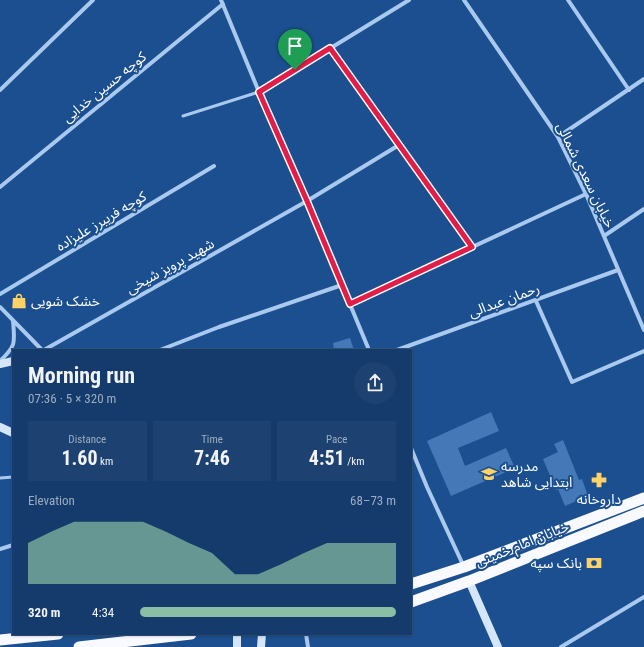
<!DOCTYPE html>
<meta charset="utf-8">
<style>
:root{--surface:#143b6b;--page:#1d4271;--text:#f1f3f6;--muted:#9dadc1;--line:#33557e;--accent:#8abfa5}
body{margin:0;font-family:"Roboto Condensed","Noto Sans Arabic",sans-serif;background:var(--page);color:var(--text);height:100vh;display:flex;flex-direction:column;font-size:15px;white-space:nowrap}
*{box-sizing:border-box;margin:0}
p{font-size:13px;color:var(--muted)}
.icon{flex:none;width:22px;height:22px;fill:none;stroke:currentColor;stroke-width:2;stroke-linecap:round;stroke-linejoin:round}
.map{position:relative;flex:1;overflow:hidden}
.sheet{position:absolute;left:12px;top:349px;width:400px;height:286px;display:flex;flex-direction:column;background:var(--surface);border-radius:0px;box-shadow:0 1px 3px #0004,0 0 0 1px var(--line)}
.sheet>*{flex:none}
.pin{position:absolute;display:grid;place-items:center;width:34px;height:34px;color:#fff;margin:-41px -17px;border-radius:50% 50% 50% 0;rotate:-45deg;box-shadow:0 0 4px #0007}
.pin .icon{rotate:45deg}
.round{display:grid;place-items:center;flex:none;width:42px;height:42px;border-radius:21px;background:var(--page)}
.head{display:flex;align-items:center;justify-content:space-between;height:68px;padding:0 16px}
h1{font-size:22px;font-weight:700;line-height:30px}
.stats{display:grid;grid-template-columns:repeat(3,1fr);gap:6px;height:68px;padding:4px 16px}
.stats div{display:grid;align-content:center;border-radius:0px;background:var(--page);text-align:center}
.stats b{font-size:20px;font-weight:700}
.stats small{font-size:11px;font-weight:400}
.stats p{font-size:11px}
.chart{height:112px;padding:8px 16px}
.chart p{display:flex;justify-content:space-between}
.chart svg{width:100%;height:72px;margin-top:4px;fill:var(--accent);opacity:.7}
ul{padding:0 16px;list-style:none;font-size:13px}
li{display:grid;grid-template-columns:64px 48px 1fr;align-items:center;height:30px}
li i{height:10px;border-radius:5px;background:var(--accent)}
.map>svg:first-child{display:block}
.building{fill:#4478b7}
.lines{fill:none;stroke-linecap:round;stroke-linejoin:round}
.service{stroke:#a9c9ee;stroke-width:3}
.minor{stroke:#a9c9ee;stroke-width:4}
.secondary{stroke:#d6e6fa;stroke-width:8}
.trunk{stroke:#f8faff;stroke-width:11}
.route-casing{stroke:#fff;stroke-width:8}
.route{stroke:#e11d48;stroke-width:5}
.labels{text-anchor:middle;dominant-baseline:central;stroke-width:4;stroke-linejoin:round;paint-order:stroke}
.street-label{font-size:14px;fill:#fff;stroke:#1b4f8f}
.poi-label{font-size:14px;fill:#fff;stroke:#1b4f8f;text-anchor:start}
</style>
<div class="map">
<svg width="644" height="647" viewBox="0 0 644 647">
<rect width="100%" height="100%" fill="#1b4f8f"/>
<path class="building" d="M 350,338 L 354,350 L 334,350 L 333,343 Z
M 491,412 L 499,431 L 458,448 L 465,466 L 506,448 L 515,468 L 451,496 L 427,441 Z
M 563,440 L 579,480 L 582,479 L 588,496 L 565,506 L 558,489 L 556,490 L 543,459 L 558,452 L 554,444 Z"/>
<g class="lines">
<path class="service" d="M 183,116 L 259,92
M 0,478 L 13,477"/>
<path class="minor" d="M 221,0 L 259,92 L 307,201 L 369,350
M 464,0 L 558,137 L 586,194 L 644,330
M 568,0 L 629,90
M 330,48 L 472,247
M 0,90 L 93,0
M 259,92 L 409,0
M 558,137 L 644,79
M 0,187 L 223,4
M 604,236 L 644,209
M 0,294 L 214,166
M 536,301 L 572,382 L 644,351
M 350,304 L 586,194
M 0,307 L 42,350
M 44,350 L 307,201 L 399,145
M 160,350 L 219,327 L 342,285
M 397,350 L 618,270
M 0,361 C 16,346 15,343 13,321
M 411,448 L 427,487 L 464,567
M 0,549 L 13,545
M 306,634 L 308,647
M 561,647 L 644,597"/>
<path class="secondary" d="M 0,364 L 13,361
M 0,427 L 13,433
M 469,581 L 498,647
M 237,634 L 237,647
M 261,647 L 262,634"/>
<path class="trunk" d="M 411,584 L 464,567 L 644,498
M 411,602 L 469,581 L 644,511
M 0,640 L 58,634
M 79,647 L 191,634"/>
</g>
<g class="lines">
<defs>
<path id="route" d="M 330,48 L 472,247 L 350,304 L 307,201 L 259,92 Z"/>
</defs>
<use href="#route" class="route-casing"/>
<use href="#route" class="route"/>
</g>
<defs>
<symbol id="shop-bare" viewBox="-9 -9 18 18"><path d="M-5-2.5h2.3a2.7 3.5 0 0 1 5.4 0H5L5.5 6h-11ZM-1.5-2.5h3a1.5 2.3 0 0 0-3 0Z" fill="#ffd166" stroke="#1b4f8f" stroke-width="2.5" paint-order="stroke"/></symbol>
<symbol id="school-bare" viewBox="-9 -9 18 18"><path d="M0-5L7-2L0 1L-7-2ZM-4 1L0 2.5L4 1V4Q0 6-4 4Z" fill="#ffd166" stroke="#1b4f8f" stroke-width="2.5" paint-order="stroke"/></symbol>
<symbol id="pharmacy-bare" viewBox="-9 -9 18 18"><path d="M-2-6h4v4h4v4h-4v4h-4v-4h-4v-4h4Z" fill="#ffd166" stroke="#1b4f8f" stroke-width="2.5" paint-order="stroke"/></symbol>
<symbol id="bank-bare" viewBox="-9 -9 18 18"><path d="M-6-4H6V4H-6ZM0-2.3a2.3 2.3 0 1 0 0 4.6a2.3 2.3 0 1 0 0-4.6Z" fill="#ffd166" stroke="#1b4f8f" stroke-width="2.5" paint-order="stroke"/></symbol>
</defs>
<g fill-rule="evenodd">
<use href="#shop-bare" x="8" y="290" width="22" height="22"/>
<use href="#school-bare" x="478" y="463" width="22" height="22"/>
<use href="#pharmacy-bare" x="588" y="469" width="22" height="22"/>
<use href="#bank-bare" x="583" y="552" width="22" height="22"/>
</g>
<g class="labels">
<g class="street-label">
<text transform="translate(104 87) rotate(-39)">کوچه حسین خدایی</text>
<text transform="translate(586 175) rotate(64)">خیابان سعدی شمالی</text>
<text transform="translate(101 221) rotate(-31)">کوچه فریبرز علیزاده</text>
<text transform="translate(170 266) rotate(-29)">شهید پرویز شیخی</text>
<text transform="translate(504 300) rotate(-20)">رحمان عبدالی</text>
<text transform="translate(522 544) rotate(-22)">خیابان امام خمینی</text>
</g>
<g class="poi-label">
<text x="31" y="301">خشک شویی</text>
<text x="501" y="466">مدرسه<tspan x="501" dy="16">ابتدایی شاهد</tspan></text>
<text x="599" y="499" text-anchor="middle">داروخانه</text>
<text x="582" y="563" text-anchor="end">بانک سپه</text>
</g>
</g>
</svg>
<div class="pin" style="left:295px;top:70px;background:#1e9e55"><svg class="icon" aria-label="arrive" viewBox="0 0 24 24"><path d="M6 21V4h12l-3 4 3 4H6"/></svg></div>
<section class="sheet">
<div class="head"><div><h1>Morning run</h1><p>07:36 · 5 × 320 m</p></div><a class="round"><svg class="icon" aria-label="share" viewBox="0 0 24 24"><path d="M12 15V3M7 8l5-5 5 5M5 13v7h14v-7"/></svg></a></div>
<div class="stats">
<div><p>Distance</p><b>1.60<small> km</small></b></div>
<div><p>Time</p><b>7:46</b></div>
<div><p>Pace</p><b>4:51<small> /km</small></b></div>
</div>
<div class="chart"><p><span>Elevation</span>68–73 m</p>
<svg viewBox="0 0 160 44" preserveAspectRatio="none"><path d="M0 44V19L10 12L20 6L30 6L40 6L50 6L60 12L70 19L80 25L90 38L100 38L110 32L120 25L130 19L140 19L150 19L160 19V44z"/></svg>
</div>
<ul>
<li><b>320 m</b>4:34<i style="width:100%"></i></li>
</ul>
</section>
</div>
